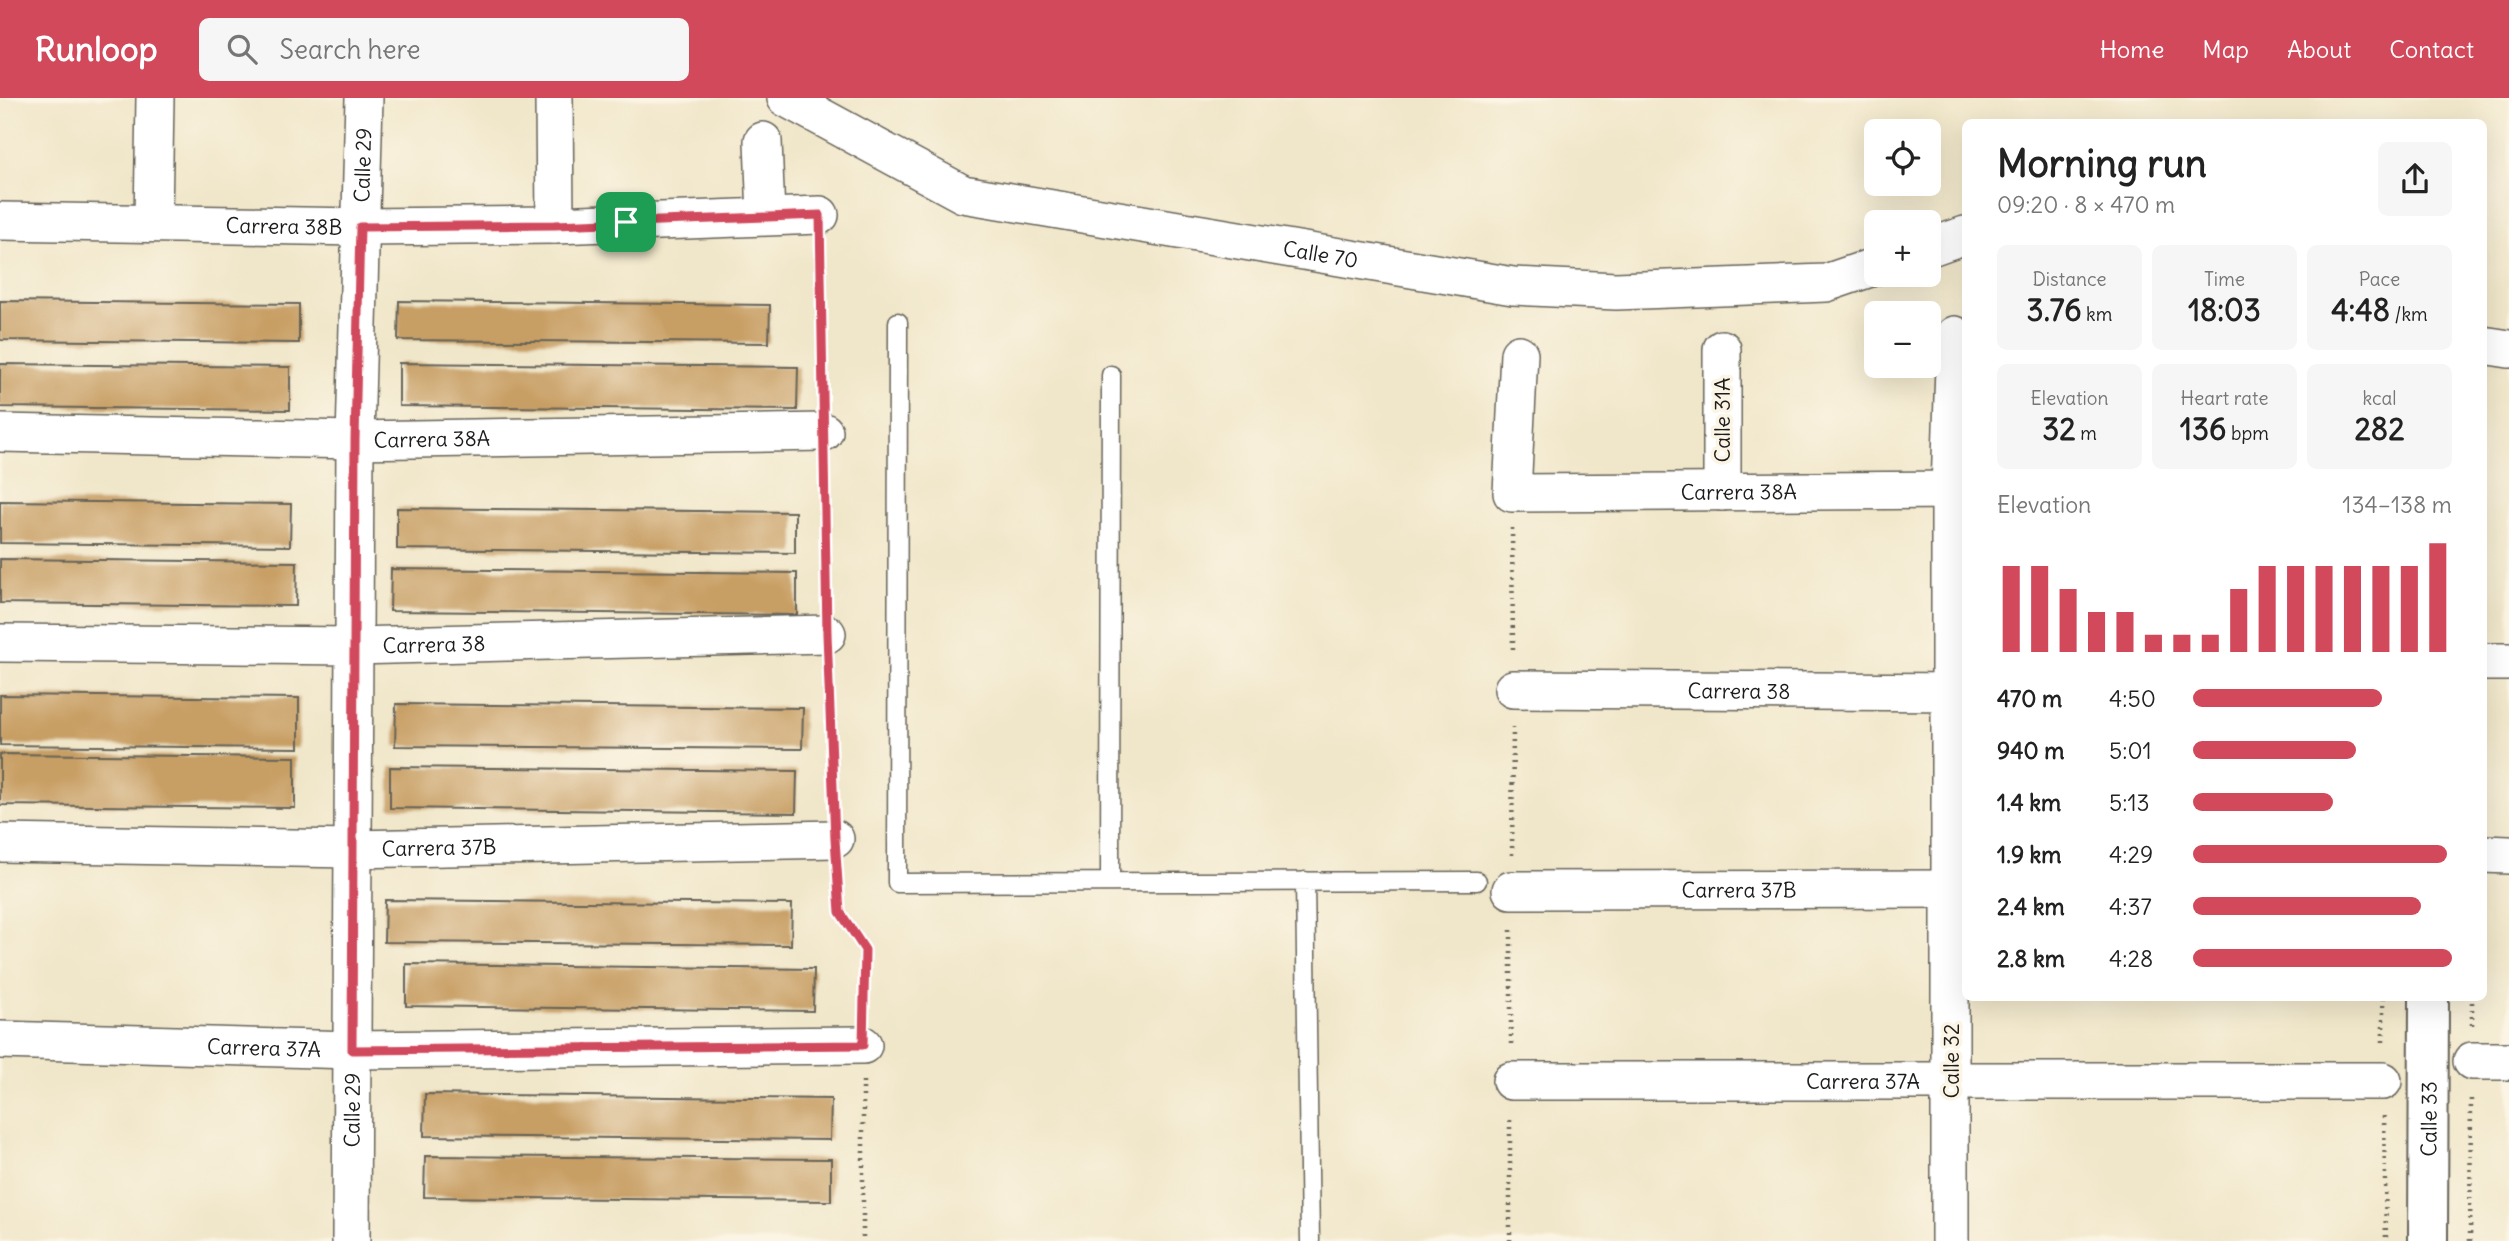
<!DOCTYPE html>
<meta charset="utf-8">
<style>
:root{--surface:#fff;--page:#f6f6f6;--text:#222;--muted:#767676;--accent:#d1495b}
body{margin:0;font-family:Delius,sans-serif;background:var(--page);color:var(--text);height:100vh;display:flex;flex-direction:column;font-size:26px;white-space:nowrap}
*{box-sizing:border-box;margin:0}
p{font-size:23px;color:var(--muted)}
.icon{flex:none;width:38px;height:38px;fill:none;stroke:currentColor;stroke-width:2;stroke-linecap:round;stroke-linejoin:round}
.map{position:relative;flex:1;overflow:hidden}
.details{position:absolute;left:1962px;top:21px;width:525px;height:882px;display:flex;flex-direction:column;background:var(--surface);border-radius:10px;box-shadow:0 7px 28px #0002}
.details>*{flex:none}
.buttons{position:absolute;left:1864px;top:21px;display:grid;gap:14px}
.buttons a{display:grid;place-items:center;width:77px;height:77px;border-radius:10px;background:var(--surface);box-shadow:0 7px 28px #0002;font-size:35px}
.pin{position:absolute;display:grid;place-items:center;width:60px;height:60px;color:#fff;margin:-30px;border-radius:14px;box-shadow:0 4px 10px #0006}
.round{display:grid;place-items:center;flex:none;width:74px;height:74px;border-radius:10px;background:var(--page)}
.summary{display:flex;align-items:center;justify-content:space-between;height:119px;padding:0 35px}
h1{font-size:38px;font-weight:700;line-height:52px}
.metrics{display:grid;grid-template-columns:repeat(3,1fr);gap:10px;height:119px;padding:7px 35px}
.metrics div{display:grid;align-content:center;border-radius:10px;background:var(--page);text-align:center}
.metrics b{font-size:30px;font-weight:700}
.metrics small{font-size:19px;font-weight:400}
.metrics p{font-size:19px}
.chart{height:196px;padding:14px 35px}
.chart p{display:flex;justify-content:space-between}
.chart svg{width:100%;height:126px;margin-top:7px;stroke:var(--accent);stroke-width:6}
ul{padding:0 35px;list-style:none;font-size:23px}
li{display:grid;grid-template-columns:112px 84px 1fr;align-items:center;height:52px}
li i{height:18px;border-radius:9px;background:var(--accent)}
header{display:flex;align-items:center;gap:42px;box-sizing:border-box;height:98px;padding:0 35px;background:var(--accent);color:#fff}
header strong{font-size:33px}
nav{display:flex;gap:38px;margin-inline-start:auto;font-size:24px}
.search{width:490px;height:63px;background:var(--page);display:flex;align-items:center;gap:18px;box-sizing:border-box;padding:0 24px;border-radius:10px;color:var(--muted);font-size:26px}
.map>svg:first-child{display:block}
.building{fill:#c79e64}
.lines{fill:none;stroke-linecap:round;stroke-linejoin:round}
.service-casing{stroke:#666359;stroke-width:21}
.minor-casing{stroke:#666359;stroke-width:40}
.tertiary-casing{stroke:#666359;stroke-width:42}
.path{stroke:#666359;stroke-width:4.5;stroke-dasharray:2 5;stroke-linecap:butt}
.service{stroke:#fff;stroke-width:18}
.minor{stroke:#fff;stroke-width:37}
.tertiary{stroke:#fff;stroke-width:38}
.route-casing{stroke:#fff;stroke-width:14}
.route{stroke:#d1495b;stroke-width:9}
.labels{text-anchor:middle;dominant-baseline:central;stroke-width:7;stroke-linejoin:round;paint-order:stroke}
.street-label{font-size:21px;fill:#1c1c1c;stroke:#fcf5e5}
</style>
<header>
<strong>Runloop</strong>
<div class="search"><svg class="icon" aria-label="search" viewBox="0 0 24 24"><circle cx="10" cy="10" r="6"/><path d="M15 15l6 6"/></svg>Search here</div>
<nav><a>Home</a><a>Map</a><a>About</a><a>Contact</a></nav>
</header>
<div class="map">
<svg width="2509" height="1143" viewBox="0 0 2509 1143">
<rect width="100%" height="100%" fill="#fcf5e5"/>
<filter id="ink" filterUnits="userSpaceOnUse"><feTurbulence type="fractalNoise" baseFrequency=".0143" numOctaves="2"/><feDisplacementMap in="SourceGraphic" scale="14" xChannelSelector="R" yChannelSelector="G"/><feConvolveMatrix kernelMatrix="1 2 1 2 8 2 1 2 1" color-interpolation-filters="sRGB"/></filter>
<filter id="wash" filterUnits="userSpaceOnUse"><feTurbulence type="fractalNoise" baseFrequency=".00686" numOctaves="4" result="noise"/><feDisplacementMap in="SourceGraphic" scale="28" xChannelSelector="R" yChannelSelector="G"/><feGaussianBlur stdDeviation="1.57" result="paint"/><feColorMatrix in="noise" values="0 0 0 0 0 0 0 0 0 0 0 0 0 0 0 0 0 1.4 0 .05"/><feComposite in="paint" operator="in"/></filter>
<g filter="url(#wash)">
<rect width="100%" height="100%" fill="#f0e6c9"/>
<g id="blocks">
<path class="building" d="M 0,203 L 299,206 L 299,245 L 0,242 Z
M 399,203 L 770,207 L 769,245 L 398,242 Z
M 399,265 L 798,269 L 797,312 L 399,308 Z
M 0,266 L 290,269 L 290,312 L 0,309 Z
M 0,403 L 291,406 L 290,448 L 0,445 Z
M 397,410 L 795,414 L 795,455 L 397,451 Z
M 0,461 L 297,464 L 296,508 L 0,505 Z
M 391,471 L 797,475 L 797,517 L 390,513 Z
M 0,597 L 299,600 L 299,650 L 0,647 Z
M 396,606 L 803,610 L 802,651 L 395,648 Z
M 0,656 L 295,659 L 295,710 L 0,707 Z
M 390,669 L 797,673 L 796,715 L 390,710 Z
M 385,802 L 792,806 L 791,847 L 384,844 Z
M 406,866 L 814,871 L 813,913 L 406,908 Z
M 425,996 L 831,1001 L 830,1042 L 424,1038 Z
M 425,1058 L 831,1061 L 831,1103 L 424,1099 Z"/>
</g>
</g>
<g filter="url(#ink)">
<use href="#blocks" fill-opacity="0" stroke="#666359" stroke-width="2"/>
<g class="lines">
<defs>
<path id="service" d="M 898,224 L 897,785 L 1477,783
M 1305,783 L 1310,1143
M 1110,784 L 1111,277"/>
<g id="minor">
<path d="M 554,0 L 555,127"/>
<path id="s1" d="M 786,0 L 963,96 L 1513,188 L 1616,193 L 1826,185 L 1876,168"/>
<path d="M 763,43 L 766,118"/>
<path id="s2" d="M 0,123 L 360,129 L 555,127 L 820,117"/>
<path d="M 153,123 L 155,0"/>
<path d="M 1928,150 L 1965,137"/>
<path d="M 2483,247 L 2509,251"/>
<path id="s3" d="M 1519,256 L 1512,395 L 1965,392"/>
<path id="s4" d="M 0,335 L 355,342 L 824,334"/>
<path d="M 1722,394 L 1722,251"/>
<path id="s5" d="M 0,545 L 354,548 L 827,536"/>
<path d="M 2483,564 L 2509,564"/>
<path id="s6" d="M 1513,591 L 1965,594"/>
<path id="s7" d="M 0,745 L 353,751 L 835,741"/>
<path d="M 2483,756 L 2509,757"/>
<path id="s8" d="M 1511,792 L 1965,791"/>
<path id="s9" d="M 0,942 L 352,952 L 863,947"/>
<path d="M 2472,963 L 2509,963"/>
<path id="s10" d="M 1511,983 L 2383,983"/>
<path id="s11" d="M 351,1143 L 355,342 L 364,0"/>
<path d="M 1950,1143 L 1950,392 L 1955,237"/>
</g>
<g id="tertiary">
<path id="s12" d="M 2428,1143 L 2429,900"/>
</g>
</defs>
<use href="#service" class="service-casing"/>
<use href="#minor" class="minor-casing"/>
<use href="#tertiary" class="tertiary-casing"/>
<path class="path" d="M 820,154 L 823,296
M 824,371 L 827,499
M 1512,430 L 1513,554
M 829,571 L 834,705
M 1512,757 L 1513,626
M 838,777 L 840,814 L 865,852 L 864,911
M 2383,900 L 2383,946
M 2472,927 L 2472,900
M 1511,946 L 1511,829
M 863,983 L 863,1143
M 2384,1018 L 2386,1143
M 1510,1143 L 1510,1018
M 2470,1143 L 2471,998"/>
<use href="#service" class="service"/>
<use href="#minor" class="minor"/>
<use href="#tertiary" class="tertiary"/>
</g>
</g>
<g class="lines" filter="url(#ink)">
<defs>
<path id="route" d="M 820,117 L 827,536 L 835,741 L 840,814 L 865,852 L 863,947 L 352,952 L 355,342 L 360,129 L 555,127 Z"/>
</defs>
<use href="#route" class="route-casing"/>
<use href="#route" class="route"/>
</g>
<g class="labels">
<g class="street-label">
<text stroke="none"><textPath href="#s11" startOffset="1076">Calle 29</textPath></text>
<text stroke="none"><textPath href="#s2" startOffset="284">Carrera 38B</textPath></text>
<text stroke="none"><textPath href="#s1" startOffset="564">Calle 70</textPath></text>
<text transform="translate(1722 322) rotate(-90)">Calle 31A</text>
<text stroke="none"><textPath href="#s4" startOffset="432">Carrera 38A</textPath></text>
<text stroke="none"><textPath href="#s3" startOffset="366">Carrera 38A</textPath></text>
<text stroke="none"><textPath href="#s5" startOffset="434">Carrera 38</textPath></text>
<text stroke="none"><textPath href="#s6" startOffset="226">Carrera 38</textPath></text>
<text stroke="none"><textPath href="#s7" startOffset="439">Carrera 37B</textPath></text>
<text stroke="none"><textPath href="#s8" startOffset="228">Carrera 37B</textPath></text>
<text stroke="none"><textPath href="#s9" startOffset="264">Carrera 37A</textPath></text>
<text transform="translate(1951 963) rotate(-90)">Calle 32</text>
<text stroke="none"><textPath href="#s10" startOffset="352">Carrera 37A</textPath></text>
<text stroke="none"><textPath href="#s11" startOffset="131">Calle 29</textPath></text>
<text stroke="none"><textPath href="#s12" startOffset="122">Calle 33</textPath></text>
</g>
</g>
</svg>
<div class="buttons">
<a><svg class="icon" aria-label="locate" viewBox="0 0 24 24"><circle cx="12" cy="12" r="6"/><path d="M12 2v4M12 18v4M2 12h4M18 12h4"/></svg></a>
<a>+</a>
<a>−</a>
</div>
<div class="pin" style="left:626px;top:124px;background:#1e9e55"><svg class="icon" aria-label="arrive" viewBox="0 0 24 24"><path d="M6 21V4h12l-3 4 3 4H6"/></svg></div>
<section class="details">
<div class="summary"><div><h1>Morning run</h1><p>09:20 · 8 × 470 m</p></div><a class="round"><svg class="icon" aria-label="share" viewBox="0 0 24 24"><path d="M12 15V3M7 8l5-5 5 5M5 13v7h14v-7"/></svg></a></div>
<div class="metrics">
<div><p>Distance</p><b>3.76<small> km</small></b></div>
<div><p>Time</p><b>18:03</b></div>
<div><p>Pace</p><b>4:48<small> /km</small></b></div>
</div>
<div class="metrics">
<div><p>Elevation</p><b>32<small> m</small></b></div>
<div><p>Heart rate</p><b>136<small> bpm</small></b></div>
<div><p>kcal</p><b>282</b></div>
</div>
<div class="chart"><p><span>Elevation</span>134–138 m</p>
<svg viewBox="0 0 160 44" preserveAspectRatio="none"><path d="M5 44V14M15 44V14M25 44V22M35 44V30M45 44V30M55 44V38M65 44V38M75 44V38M85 44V22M95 44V14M105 44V14M115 44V14M125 44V14M135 44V14M145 44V14M155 44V6"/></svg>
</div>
<ul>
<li><b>470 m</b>4:50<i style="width:73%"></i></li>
<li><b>940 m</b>5:01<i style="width:63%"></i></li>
<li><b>1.4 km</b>5:13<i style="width:54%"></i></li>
<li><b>1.9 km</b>4:29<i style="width:98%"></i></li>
<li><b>2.4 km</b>4:37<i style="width:88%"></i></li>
<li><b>2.8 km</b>4:28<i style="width:100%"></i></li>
</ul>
</section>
</div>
